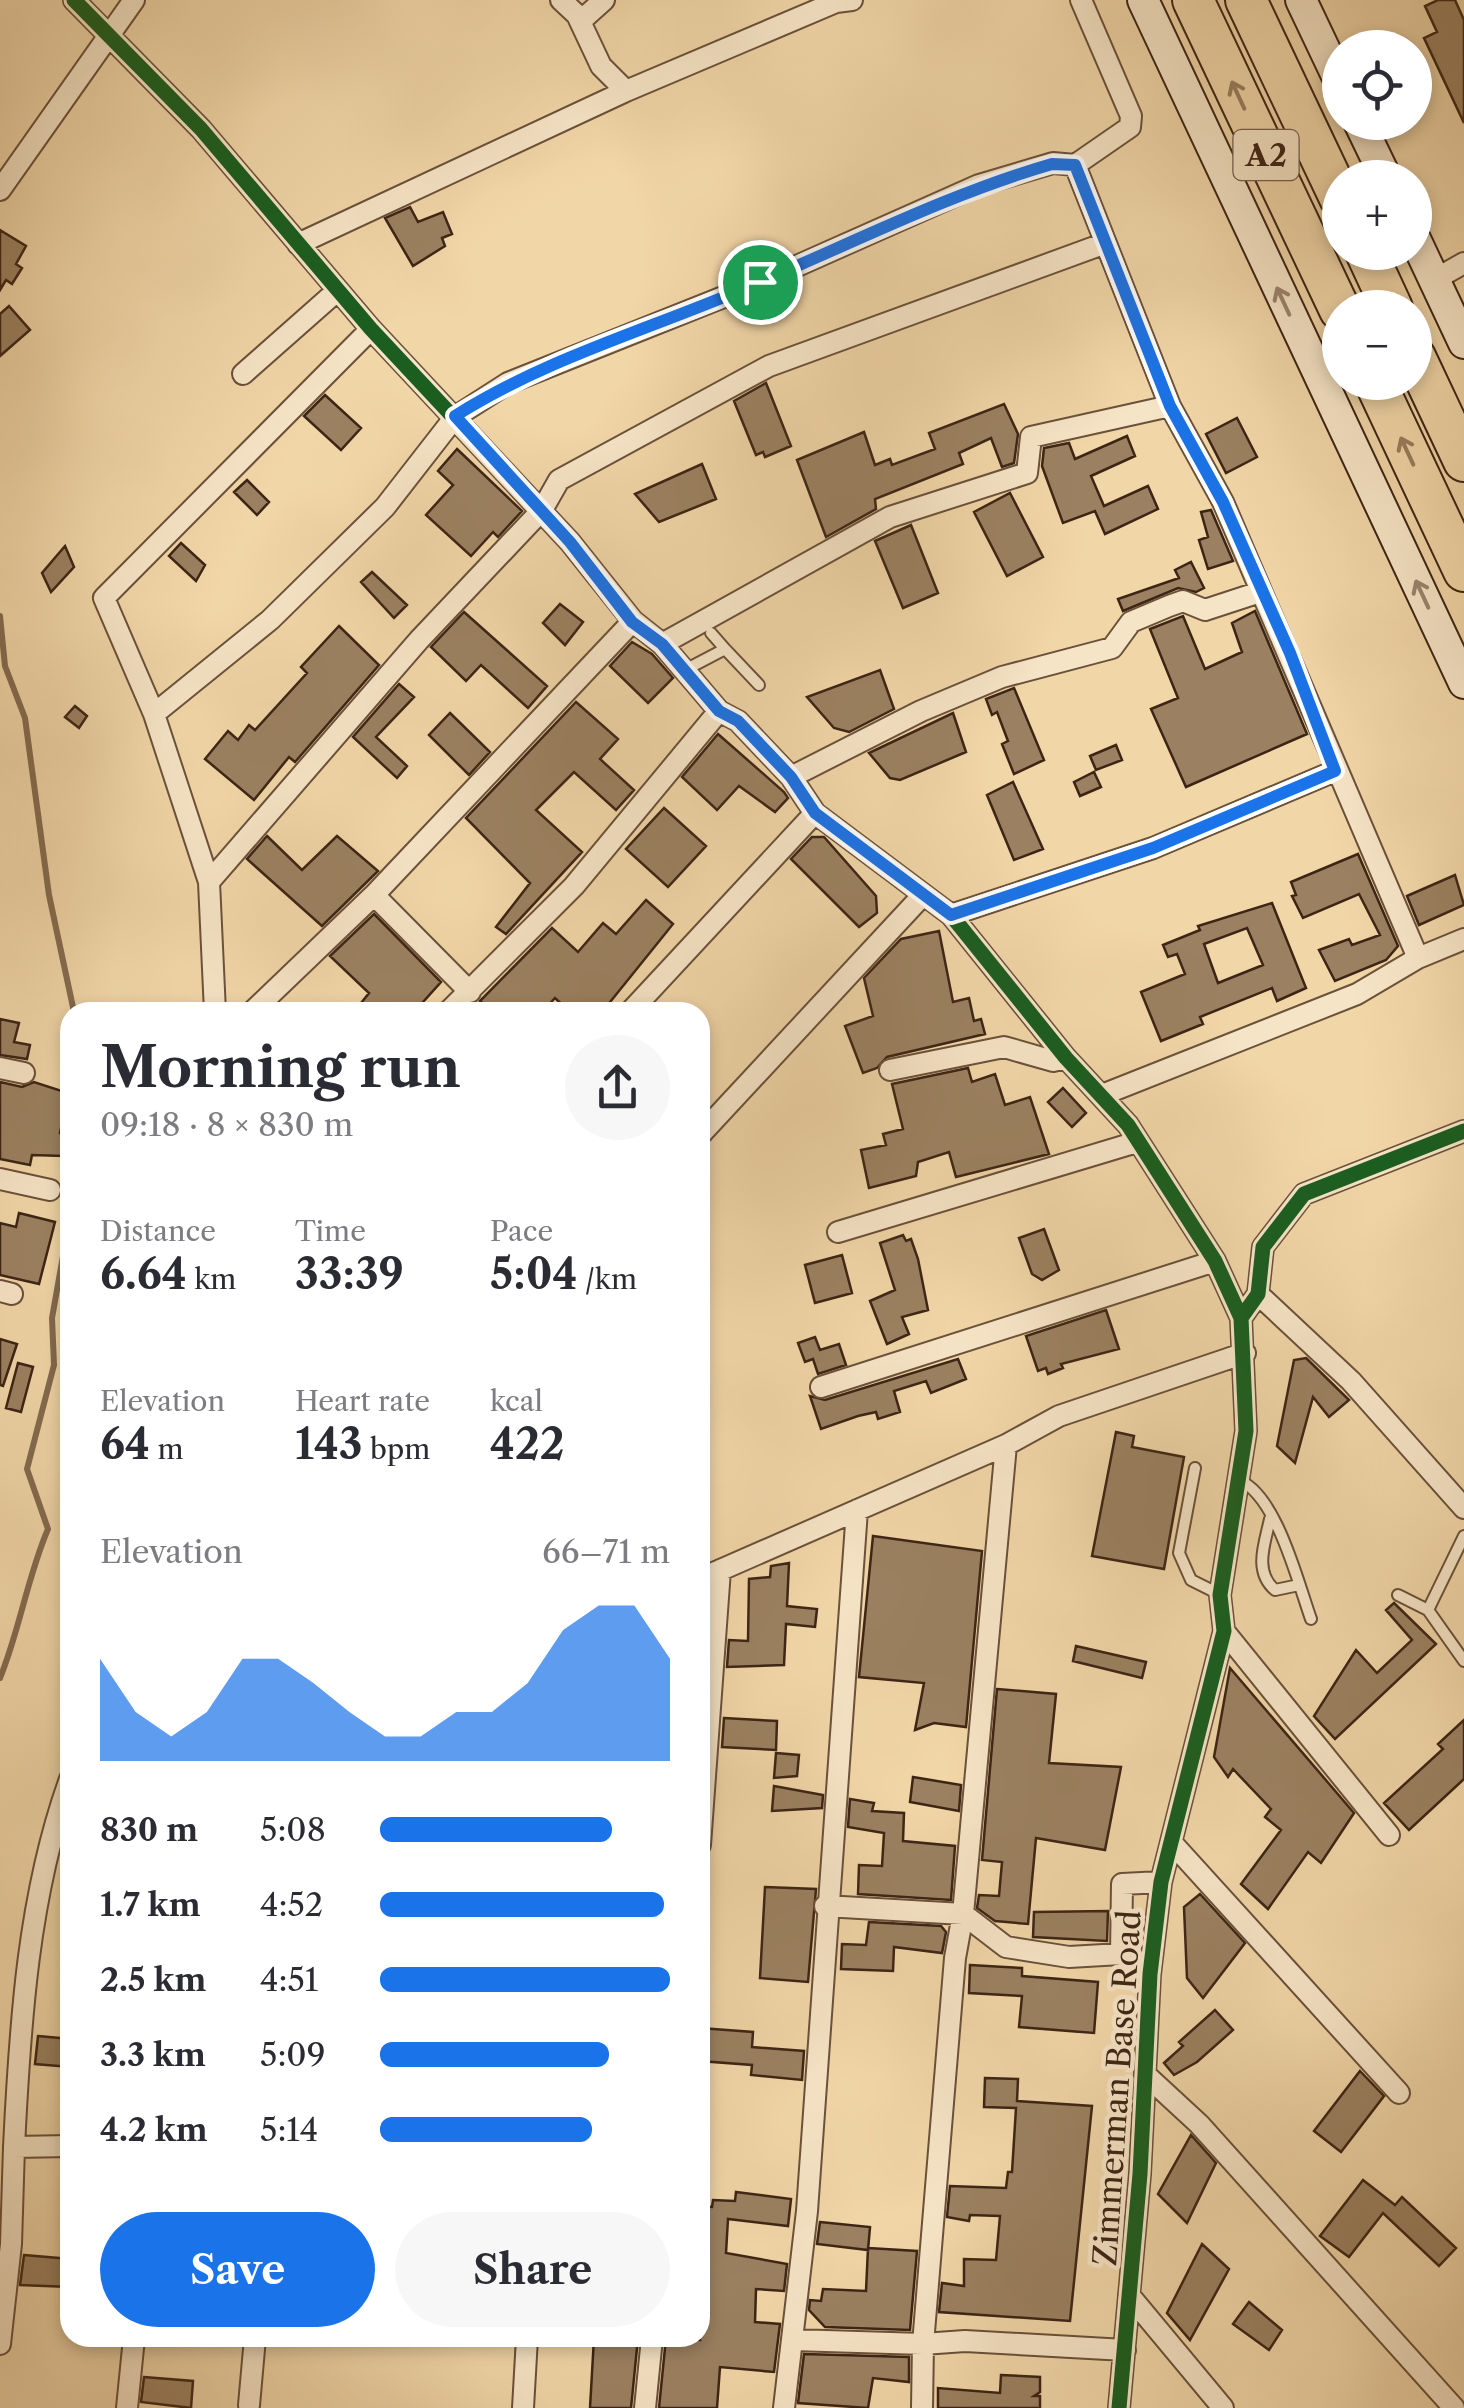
<!DOCTYPE html>
<meta charset="utf-8">
<style>
:root{--surface:#fff;--page:#f7f7f7;--text:#2b2b33;--muted:#7c7c81;--accent:#1a73e8}
body{margin:0;font-family:"Libre Caslon Text",serif;background:var(--page);color:var(--text);height:100vh;display:flex;flex-direction:column;font-size:38px;white-space:nowrap}
*{box-sizing:border-box;margin:0}
p{font-size:32px;color:var(--muted)}
.icon{flex:none;width:55px;height:55px;fill:none;stroke:currentColor;stroke-width:2;stroke-linecap:round;stroke-linejoin:round}
.map{position:relative;flex:1;overflow:hidden}
.drawer{position:absolute;left:60px;top:1002px;width:650px;height:1345px;display:flex;flex-direction:column;background:var(--surface);border-radius:30px;box-shadow:0 5px 15px #0003}
.drawer>*{flex:none}
.buttons{position:absolute;left:1322px;top:30px;display:grid;gap:20px}
.buttons a{display:grid;place-items:center;width:110px;height:110px;border-radius:50%;background:var(--surface);box-shadow:0 5px 15px #0003;font-size:50px}
.pin{position:absolute;display:grid;place-items:center;width:85px;height:85px;color:#fff;margin:-42px;border:5px solid #fff;border-radius:50%;box-shadow:0 2px 10px #0007}
.round{display:grid;place-items:center;flex:none;width:105px;height:105px;border-radius:52px;background:var(--page)}
.headline{display:flex;align-items:center;justify-content:space-between;height:170px;padding:0 40px}
h1{font-size:55px;font-weight:800;line-height:75px}
.figures{display:grid;grid-template-columns:repeat(3,1fr);gap:15px;height:170px;padding:10px 40px}
.figures div{display:grid;align-content:center}
.figures b{font-size:42px;font-weight:800}
.figures small{font-size:28px;font-weight:400}
.figures p{font-size:28px}
.chart{height:280px;padding:20px 40px}
.chart p{display:flex;justify-content:space-between}
.chart svg{width:100%;height:180px;margin-top:10px;fill:var(--accent);opacity:.7}
.button{display:flex;gap:20px;margin-top:auto;padding:20px 40px}
.button a{flex:1;height:115px;border-radius:60px;background:var(--accent);color:#fff;font-size:40px;font-weight:800;line-height:115px;text-align:center}
.button a+a{background:var(--page);color:var(--text)}
ul{padding:0 40px;list-style:none;font-size:32px}
li{display:grid;grid-template-columns:160px 120px 1fr;align-items:center;height:75px}
li i{height:25px;border-radius:12px;background:var(--accent)}
.map>svg:first-child{display:block}
.lines{fill:none;stroke-linecap:round;stroke-linejoin:round}
.stream{stroke:#846b4f;stroke-width:6}
.building{fill:#9b8161;stroke:#3d2515;stroke-width:2.5;fill-rule:evenodd}
.lane-casing{stroke:#6a513a;stroke-width:14}
.street-casing{stroke:#6a513a;stroke-width:24}
.secondary-casing{stroke:#3d2515;stroke-width:34}
.highway-casing{stroke:#3d2515;stroke-width:44}
.lane{stroke:#f6e4c6;stroke-width:10}
.street{stroke:#f6e4c6;stroke-width:20}
.secondary{stroke:#f6e4c6;stroke-width:30}
.highway{stroke:#f1d6a8;stroke-width:40}
.cycleway-casing{stroke:#f6e4c6;stroke-width:21}
.cycleway{stroke:#1b5e20;stroke-width:15}
.oneway{stroke:#977e5e}
.oneway2{stroke:#9a846e}
.route-casing{stroke:#fff;stroke-width:20}
.route{stroke:#1a73e8;stroke-width:12}
.labels{text-anchor:middle;dominant-baseline:central;stroke-width:9;stroke-linejoin:round;paint-order:stroke}
.shield{fill:#f6e4c6;stroke:#745e4a;stroke-width:2.5}
.shield-label{font-size:30px;font-weight:bold;fill:#3d2515}
.street-label{font-size:32px;fill:#3d2515;stroke:#f6e4c6}
</style>
<div class="map">
<svg width="1464" height="2408" viewBox="0 0 1464 2408">
<rect width="100%" height="100%" fill="#f1d6a8"/>
<filter id="stains"><feTurbulence type="fractalNoise" baseFrequency=".002" numOctaves="4"/><feColorMatrix values="0 0 0 0 .2 0 0 0 0 .09 0 0 0 0 .02 0 0 0 .5 -.17"/></filter>
<radialGradient id="worn" r=".72"><stop offset=".6" stop-color="#630" stop-opacity="0"/><stop offset="1" stop-color="#630" stop-opacity=".3"/></radialGradient>
<g class="lines">
<path class="stream" d="M 0,616 L 5,666 L 25,718 L 49,895 L 74,1012
M 0,1678 C 20,1629 27,1578 48,1529 L 27,1469 L 54,1365 L 52,1318 L 63,1256 L 70,1244"/>
</g>
<path class="building" d="M 1438,0 L 1455,0 L 1464,20 L 1464,123 L 1424,38 L 1437,32 L 1425,6 Z
M 410,207 L 418,222 L 443,212 L 452,234 L 442,238 L 445,246 L 413,266 L 385,218 Z
M 0,230 L 26,246 L 16,264 L 22,268 L 12,284 L 6,280 L 0,290 Z
M 9,306 L 30,330 L 0,356 L 0,314 Z
M 766,383 L 791,446 L 765,457 L 763,452 L 756,455 L 734,401 Z
M 325,395 L 361,428 L 341,450 L 304,416 Z
M 1004,404 L 1018,434 L 1014,463 L 1002,467 L 991,438 L 959,453 L 963,464 L 875,499 L 876,509 L 826,537 L 797,460 L 864,432 L 875,465 L 890,459 L 892,465 L 935,449 L 929,433 Z
M 1237,418 L 1257,457 L 1226,473 L 1206,434 Z
M 1127,436 L 1135,456 L 1091,476 L 1104,506 L 1148,486 L 1158,509 L 1105,534 L 1095,511 L 1063,523 L 1042,466 L 1044,448 L 1069,443 L 1075,459 Z
M 457,449 L 522,511 L 498,537 L 493,532 L 471,556 L 426,515 L 453,485 L 438,471 Z
M 702,464 L 716,499 L 659,522 L 635,494 Z
M 247,480 L 269,502 L 257,515 L 234,492 Z
M 1010,493 L 1043,557 L 1007,576 L 974,512 Z
M 1211,510 L 1233,561 L 1208,569 L 1199,540 L 1208,537 L 1201,512 Z
M 911,525 L 938,593 L 903,608 L 875,541 Z
M 181,543 L 205,565 L 196,581 L 169,556 Z
M 65,546 L 74,567 L 51,592 L 42,573 Z
M 1191,562 L 1204,588 L 1196,592 L 1178,588 L 1123,611 L 1118,599 L 1179,578 L 1175,570 Z
M 372,572 L 407,605 L 394,618 L 361,582 Z
M 560,604 L 583,622 L 565,645 L 543,623 Z
M 1255,611 L 1307,734 L 1186,787 L 1151,709 L 1178,698 L 1150,629 L 1183,616 L 1205,669 L 1242,652 L 1232,623 Z
M 464,612 L 547,686 L 528,708 L 481,665 L 466,681 L 431,647 Z
M 339,626 L 379,665 L 295,762 L 289,757 L 254,800 L 205,759 L 228,731 L 238,740 L 249,725 L 255,730 L 307,673 L 301,667 Z
M 632,642 L 652,654 L 673,678 L 648,703 L 610,666 Z
M 880,670 L 894,709 L 849,732 L 834,728 L 807,697 Z
M 399,684 L 414,697 L 376,737 L 407,766 L 397,778 L 353,737 Z
M 1014,688 L 1044,760 L 1014,774 L 1002,744 L 1008,741 L 997,712 L 992,715 L 986,699 Z
M 576,702 L 618,739 L 600,759 L 634,790 L 616,810 L 574,772 L 536,810 L 582,852 L 506,934 L 496,927 L 530,883 L 466,818 Z
M 75,706 L 87,716 L 79,728 L 65,717 Z
M 450,713 L 490,752 L 469,775 L 429,735 Z
M 953,713 L 966,752 L 900,780 L 890,778 L 869,753 Z
M 718,734 L 784,792 L 788,798 L 775,812 L 739,786 L 717,810 L 682,777 Z
M 1116,745 L 1122,760 L 1096,770 L 1090,756 Z
M 1094,772 L 1101,787 L 1080,796 L 1074,782 Z
M 1013,782 L 1043,849 L 1014,860 L 987,795 Z
M 664,808 L 706,846 L 668,887 L 626,849 Z
M 267,836 L 302,870 L 337,836 L 378,871 L 322,926 L 247,859 Z
M 812,837 L 824,837 L 876,896 L 877,913 L 859,927 L 791,859 Z
M 1358,854 L 1398,946 L 1386,960 L 1335,981 L 1319,950 L 1349,939 L 1352,945 L 1380,935 L 1359,894 L 1303,918 L 1292,896 L 1296,895 L 1291,882 Z
M 1455,875 L 1464,905 L 1419,925 L 1407,896 Z
M 646,900 L 673,924 L 602,1012 L 570,1012 L 555,998 L 542,1012 L 492,1012 L 480,1001 L 552,928 L 578,952 L 603,923 L 616,934 Z
M 1272,903 L 1306,988 L 1277,1001 L 1272,988 L 1200,1017 L 1203,1024 L 1161,1041 L 1141,992 L 1185,974 L 1177,954 L 1168,957 L 1163,945 L 1200,930 L 1198,926 ZM 1247,928 L 1263,965 L 1218,983 L 1204,944 Z
M 374,914 L 441,982 L 414,1012 L 371,1012 L 361,1003 L 369,993 L 330,956 Z
M 939,931 L 953,1002 L 969,998 L 974,1021 L 981,1019 L 985,1034 L 887,1057 L 877,1068 L 863,1073 L 845,1026 L 873,1016 L 864,978 L 901,939 Z
M 0,1019 L 19,1023 L 14,1042 L 30,1045 L 27,1059 L 0,1055 Z
M 968,1068 L 972,1082 L 995,1074 L 1005,1105 L 1030,1097 L 1049,1154 L 956,1177 L 949,1152 L 918,1162 L 916,1176 L 869,1188 L 861,1150 L 886,1145 L 883,1134 L 903,1129 L 892,1084 Z
M 0,1082 L 22,1087 L 34,1082 L 68,1093 L 60,1133 L 68,1135 L 64,1156 L 32,1155 L 30,1165 L 0,1159 Z
M 1063,1088 L 1086,1113 L 1072,1127 L 1048,1102 Z
M 19,1213 L 55,1222 L 39,1284 L 0,1275 L 0,1223 L 16,1227 Z
M 1044,1229 L 1059,1270 L 1042,1280 L 1032,1274 L 1019,1238 Z
M 903,1235 L 906,1241 L 911,1239 L 918,1259 L 928,1310 L 902,1317 L 909,1334 L 887,1344 L 870,1301 L 895,1290 L 880,1243 Z
M 842,1255 L 852,1293 L 815,1303 L 805,1265 Z
M 1106,1310 L 1119,1349 L 1061,1364 L 1063,1368 L 1048,1374 L 1046,1368 L 1038,1371 L 1026,1336 Z
M 815,1337 L 820,1350 L 839,1344 L 846,1365 L 818,1374 L 813,1359 L 805,1362 L 798,1343 Z
M 0,1339 L 17,1344 L 3,1386 L 0,1385 Z
M 1306,1358 L 1349,1400 L 1329,1417 L 1313,1397 L 1295,1463 L 1277,1446 L 1294,1360 Z
M 958,1359 L 966,1379 L 931,1393 L 926,1381 L 894,1391 L 900,1412 L 878,1419 L 876,1412 L 858,1416 L 821,1429 L 810,1396 L 825,1400 Z
M 18,1363 L 33,1367 L 21,1412 L 6,1408 Z
M 1116,1432 L 1134,1436 L 1132,1447 L 1184,1457 L 1164,1569 L 1092,1556 Z
M 873,1536 L 982,1551 L 966,1727 L 934,1723 L 915,1730 L 924,1683 L 859,1677 Z
M 789,1563 L 787,1606 L 817,1609 L 815,1627 L 786,1624 L 784,1665 L 727,1667 L 729,1640 L 748,1641 L 749,1579 L 770,1577 L 771,1566 Z
M 1394,1603 L 1436,1644 L 1335,1739 L 1314,1716 L 1356,1650 L 1377,1673 L 1412,1640 L 1386,1610 Z
M 1076,1646 L 1146,1662 L 1142,1678 L 1073,1661 Z
M 1230,1668 L 1354,1813 L 1321,1863 L 1308,1852 L 1268,1909 L 1241,1884 L 1281,1830 L 1265,1817 L 1271,1809 L 1233,1769 L 1228,1777 L 1214,1757 Z
M 997,1689 L 1056,1694 L 1049,1763 L 1121,1767 L 1105,1850 L 1036,1838 L 1028,1924 L 995,1921 L 977,1908 L 979,1895 L 999,1896 L 1002,1862 L 982,1860 Z
M 724,1718 L 777,1721 L 776,1750 L 722,1747 Z
M 1464,1720 L 1464,1779 L 1409,1830 L 1384,1803 L 1443,1749 L 1438,1744 Z
M 776,1753 L 799,1755 L 797,1776 L 774,1778 Z
M 913,1777 L 961,1785 L 959,1811 L 910,1802 Z
M 774,1786 L 823,1795 L 822,1808 L 772,1811 Z
M 850,1799 L 874,1803 L 872,1811 L 904,1813 L 903,1841 L 955,1846 L 951,1900 L 858,1894 L 859,1865 L 882,1866 L 884,1833 L 848,1827 Z
M 765,1887 L 816,1889 L 808,1982 L 760,1978 Z
M 1200,1894 L 1245,1943 L 1203,1998 L 1187,1978 L 1184,1907 Z
M 1108,1911 L 1107,1941 L 1033,1937 L 1034,1912 Z
M 869,1922 L 941,1926 L 946,1932 L 942,1953 L 894,1947 L 893,1971 L 841,1969 L 842,1944 L 866,1945 Z
M 970,1965 L 1022,1968 L 1022,1976 L 1098,1982 L 1094,2033 L 1019,2027 L 1022,1996 L 969,1993 Z
M 1215,2010 L 1233,2030 L 1197,2062 L 1174,2075 L 1164,2063 L 1183,2046 L 1179,2042 Z
M 700,2028 L 753,2032 L 752,2047 L 804,2051 L 802,2080 L 751,2075 L 752,2065 L 700,2061 Z
M 38,2036 L 70,2039 L 70,2067 L 35,2064 Z
M 1360,2071 L 1384,2096 L 1341,2152 L 1314,2131 Z
M 985,2078 L 1018,2079 L 1017,2101 L 1092,2106 L 1070,2321 L 939,2312 L 942,2283 L 964,2286 L 964,2259 L 996,2260 L 1000,2216 L 970,2215 L 969,2221 L 947,2217 L 950,2186 L 1006,2188 L 1008,2172 L 1012,2172 L 1016,2108 L 984,2107 Z
M 1191,2135 L 1216,2163 L 1187,2223 L 1158,2194 Z
M 1363,2180 L 1395,2205 L 1402,2197 L 1456,2248 L 1439,2266 L 1383,2213 L 1349,2257 L 1320,2236 Z
M 736,2192 L 791,2199 L 788,2226 L 728,2219 L 726,2253 L 787,2264 L 784,2291 L 756,2289 L 755,2322 L 780,2324 L 774,2372 L 720,2367 L 717,2408 L 659,2408 L 666,2338 L 700,2340 L 700,2206 L 712,2207 L 713,2200 L 735,2201 Z
M 820,2222 L 870,2227 L 868,2250 L 817,2244 Z
M 1202,2244 L 1229,2269 L 1190,2340 L 1167,2313 Z
M 868,2248 L 917,2251 L 910,2330 L 825,2327 L 809,2310 L 810,2300 L 821,2301 L 823,2289 L 866,2291 Z
M 24,2255 L 70,2259 L 70,2287 L 20,2285 Z
M 1249,2302 L 1282,2330 L 1269,2350 L 1233,2324 Z
M 594,2338 L 638,2338 L 631,2408 L 590,2408 Z
M 804,2354 L 909,2357 L 909,2382 L 873,2378 L 868,2408 L 798,2403 Z
M 1001,2375 L 1040,2377 L 1040,2392 L 1034,2396 L 1040,2396 L 1040,2408 L 938,2408 L 938,2388 L 1000,2393 Z
M 144,2377 L 193,2381 L 191,2408 L 141,2402 Z"/>
<g class="lines">
<defs>
<path id="lane" d="M 711,633 L 725,649
M 685,670 L 725,649 L 759,685
M 1195,1468 L 1179,1553 L 1191,1580 L 1219,1594
M 1238,1480 C 1276,1493 1298,1583 1311,1619
M 1270,1519 C 1265,1543 1253,1571 1275,1590 L 1299,1585
M 1398,1595 L 1428,1610 L 1464,1661
M 1428,1610 L 1464,1536"/>
<path id="street" d="M 74,0 L 201,129 L 371,329 L 570,542 L 633,621 L 662,644 L 719,711 L 738,721 L 791,777 L 815,813 L 951,915 L 1066,1058 L 1128,1125 L 1215,1261 L 1241,1318
M 561,0 L 577,15 L 601,66 L 626,91
M 1081,0 L 1131,116 L 1130,127 L 1075,165 L 1170,406 L 1223,502 L 1418,958 L 1357,994 L 1102,1095
M 577,15 L 585,17 L 604,0
M 0,190 L 134,0
M 298,244 L 626,91 L 836,2 L 852,0
M 1434,280 L 1464,263
M 243,374 L 338,290
M 662,644 L 890,517 L 1027,473 L 1031,437 L 1170,406
M 154,714 L 270,620 L 385,507 L 455,417 L 508,383 L 761,282 L 979,185 L 1053,163 L 1075,165
M 791,777 L 921,711 L 1002,677 L 1112,648 L 1131,622 L 1169,606 L 1183,601 L 1205,610 L 1260,592
M 209,882 L 419,640 L 542,510 L 559,480 L 769,366 L 1103,244
M 374,895 L 470,992
M 951,915 L 1153,848 L 1335,771
M 1418,958 L 1464,939
M 215,1012 L 209,882 L 154,714 L 104,598 L 371,329
M 252,1012 L 374,895 L 633,621
M 448,1012 L 574,886 L 719,711
M 630,1012 L 815,813
M 0,1068 L 24,1073
M 890,1070 L 1004,1047 L 1053,1061 L 1066,1058
M 700,1135 L 922,896
M 0,1179 L 50,1190
M 838,1232 L 1137,1142
M 0,1291 L 12,1294
M 1258,1294 L 1351,1381 L 1464,1508
M 821,1387 L 1215,1261
M 700,1579 L 1006,1445 L 1059,1416 L 1245,1353
M 1224,1631 L 1389,1835
M 1172,1843 L 1399,2093
M 700,1845 L 720,1570
M 825,1906 L 963,1914 L 1006,1947 L 1069,1957 L 1121,1954 L 1122,1884 L 1161,1882
M 1147,2076 L 1199,2124 L 1454,2408
M 14,2147 C 20,2024 28,1895 70,1779
M 1129,2295 L 1223,2408
M 793,2340 L 923,2344 L 955,1958 L 963,1914 L 1006,1445
M 0,2344 L 11,2244 L 14,2147 L 70,2146
M 249,2405 L 255,2338
M 127,2408 L 134,2338
M 523,2408 L 527,2338
M 645,2408 L 652,2338
M 784,2408 L 807,2211 L 857,1510
M 922,2408 L 923,2344 L 965,2341 L 1125,2350
M 1119,2408 L 1140,2174 L 1150,1974 L 1161,1882 L 1224,1631 L 1220,1595 L 1246,1431 L 1241,1318 L 1258,1294 L 1263,1247 L 1304,1194 L 1464,1131"/>
<path id="secondary" d="M 1143,0 L 1464,683
M 1301,0 L 1340,82
M 1359,122 L 1386,178
M 1415,239 L 1464,343"/>
<path id="highway" d="M 1193,0 L 1340,310
M 1246,0 L 1340,198
M 1366,252 L 1392,308
M 1415,357 L 1464,461
M 1375,382 L 1464,571"/>
</defs>
<use href="#lane" class="lane-casing"/>
<use href="#street" class="street-casing"/>
<use href="#secondary" class="secondary-casing"/>
<use href="#highway" class="highway-casing"/>
<use href="#lane" class="lane"/>
<use href="#street" class="street"/>
<use href="#secondary" class="secondary"/>
<use href="#highway" class="highway"/>
<defs>
<path id="cycleway" d="M 74,0 L 201,129 L 371,329 L 570,542 L 633,621 L 662,644 L 719,711 L 738,721 L 791,777 L 815,813 L 951,915 L 1066,1058 L 1128,1125 L 1215,1261 L 1241,1318
M 1119,2408 L 1140,2174 L 1150,1974 L 1161,1882 L 1224,1631 L 1220,1595 L 1246,1431 L 1241,1318 L 1258,1294 L 1263,1247 L 1304,1194 L 1464,1131"/>
</defs>
<use href="#cycleway" class="cycleway-casing"/>
<use href="#cycleway" class="cycleway"/>
</g>
<defs><path id="oneway-shaft" d="M-6 0H5M1.5-3L5.5 0L1.5 3" fill="none" stroke-width="1.6" stroke-linecap="round" stroke-linejoin="round" transform="scale(2.5)"/></defs>
<g class="oneway">
<use href="#oneway-shaft" transform="translate(1238 95) rotate(-115)"/>
<use href="#oneway-shaft" transform="translate(1407 451) rotate(-115)"/>
</g>
<g class="oneway2">
<use href="#oneway-shaft" transform="translate(1283 301) rotate(-115)"/>
<use href="#oneway-shaft" transform="translate(1422 594) rotate(-115)"/>
</g>
<g class="lines">
<defs>
<path id="route" d="M 1052,164 L 1075,165 L 1170,406 L 1223,502 L 1290,653 L 1335,771 L 1153,848 L 951,915 L 815,813 L 791,777 L 738,721 L 719,711 L 662,644 L 632,622 L 570,542 L 455,416 C 543,360 644,331 741,290 C 845,247 945,195 1052,164 Z"/>
</defs>
<use href="#route" class="route-casing"/>
<use href="#route" class="route"/>
</g>
<g class="labels">
<rect class="shield" x="1233.5" y="130" width="65" height="50" rx="8"/>
<g class="shield-label">
<text x="1266" y="155">A2</text>
</g>
<g class="street-label">
<text transform="translate(1117 2088) rotate(-86)">Zimmerman Base Road</text>
</g>
</g>
<rect width="100%" height="100%" filter="url(#stains)"/>
<rect width="100%" height="100%" fill="url(#worn)"/>
</svg>
<div class="buttons">
<a><svg class="icon" aria-label="locate" viewBox="0 0 24 24"><circle cx="12" cy="12" r="6"/><path d="M12 2v4M12 18v4M2 12h4M18 12h4"/></svg></a>
<a>+</a>
<a>−</a>
</div>
<div class="pin" style="left:760px;top:282px;background:#1e9e55"><svg class="icon" aria-label="arrive" viewBox="0 0 24 24"><path d="M6 21V4h12l-3 4 3 4H6"/></svg></div>
<section class="drawer">
<div class="headline"><div><h1>Morning run</h1><p>09:18 · 8 × 830 m</p></div><a class="round"><svg class="icon" aria-label="share" viewBox="0 0 24 24"><path d="M12 15V3M7 8l5-5 5 5M5 13v7h14v-7"/></svg></a></div>
<div class="figures">
<div><p>Distance</p><b>6.64<small> km</small></b></div>
<div><p>Time</p><b>33:39</b></div>
<div><p>Pace</p><b>5:04<small> /km</small></b></div>
</div>
<div class="figures">
<div><p>Elevation</p><b>64<small> m</small></b></div>
<div><p>Heart rate</p><b>143<small> bpm</small></b></div>
<div><p>kcal</p><b>422</b></div>
</div>
<div class="chart"><p><span>Elevation</span>66–71 m</p>
<svg viewBox="0 0 160 44" preserveAspectRatio="none"><path d="M0 44V19L10 32L20 38L30 32L40 19L50 19L60 25L70 32L80 38L90 38L100 32L110 32L120 25L130 12L140 6L150 6L160 19V44z"/></svg>
</div>
<ul>
<li><b>830 m</b>5:08<i style="width:80%"></i></li>
<li><b>1.7 km</b>4:52<i style="width:98%"></i></li>
<li><b>2.5 km</b>4:51<i style="width:100%"></i></li>
<li><b>3.3 km</b>5:09<i style="width:79%"></i></li>
<li><b>4.2 km</b>5:14<i style="width:73%"></i></li>
</ul>
<div class="button"><a>Save</a><a>Share</a></div>
</section>
</div>
